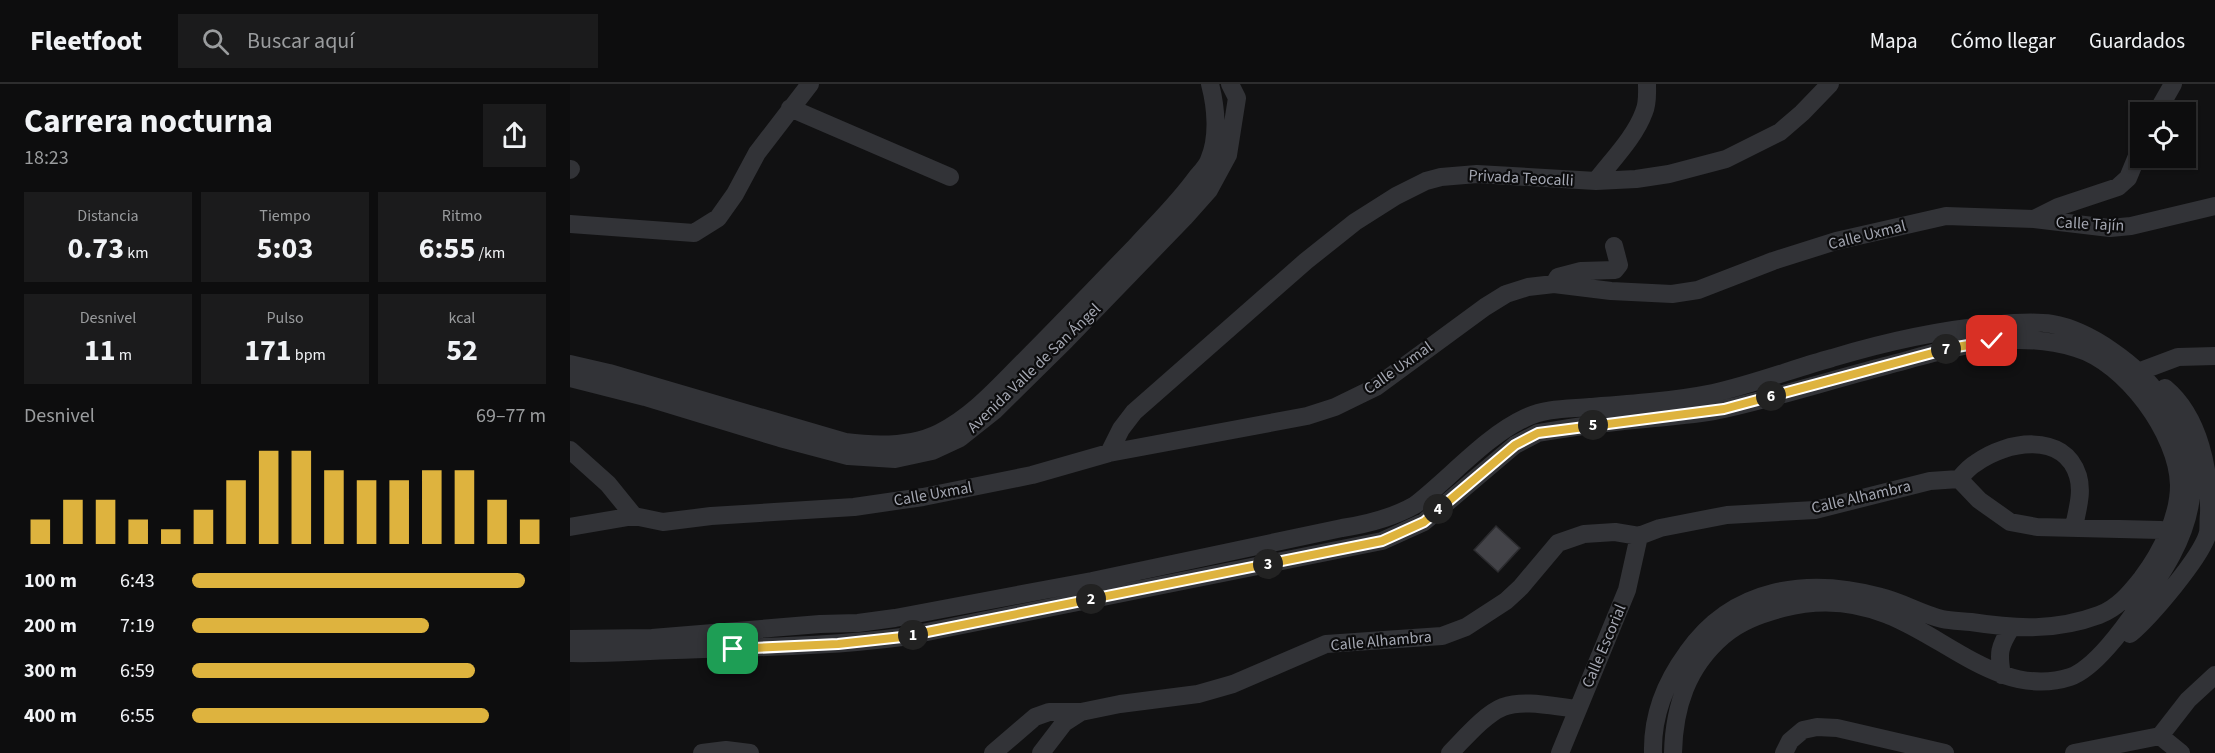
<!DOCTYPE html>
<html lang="es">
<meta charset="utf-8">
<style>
:root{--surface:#0d0d0e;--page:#1b1b1c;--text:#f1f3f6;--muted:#9a9c9e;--line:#2d2d2e;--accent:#deb33e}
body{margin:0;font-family:"Source Sans 3",sans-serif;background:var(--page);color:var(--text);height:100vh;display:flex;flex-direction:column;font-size:22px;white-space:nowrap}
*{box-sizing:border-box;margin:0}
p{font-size:20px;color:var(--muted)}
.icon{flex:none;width:33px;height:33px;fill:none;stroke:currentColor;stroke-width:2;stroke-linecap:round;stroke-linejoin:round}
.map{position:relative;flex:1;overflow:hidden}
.drawer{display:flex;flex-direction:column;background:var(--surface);width:570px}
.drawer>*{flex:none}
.controls{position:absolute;left:1560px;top:18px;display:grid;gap:12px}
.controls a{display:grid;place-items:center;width:66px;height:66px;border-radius:0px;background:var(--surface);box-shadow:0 2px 4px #0004,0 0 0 2px var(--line);font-size:30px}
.pin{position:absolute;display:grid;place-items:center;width:51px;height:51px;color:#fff;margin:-26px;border-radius:12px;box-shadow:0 3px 9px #0006}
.km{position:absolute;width:30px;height:30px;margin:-15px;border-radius:50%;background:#222;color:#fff;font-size:16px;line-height:30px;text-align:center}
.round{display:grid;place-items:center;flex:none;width:63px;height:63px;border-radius:0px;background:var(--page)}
.headline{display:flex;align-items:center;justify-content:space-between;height:102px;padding:0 24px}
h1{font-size:33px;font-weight:700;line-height:45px}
.metrics{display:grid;grid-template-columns:repeat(3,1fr);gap:9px;height:102px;padding:6px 24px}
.metrics div{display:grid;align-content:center;border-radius:0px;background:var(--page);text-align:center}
.metrics b{font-size:30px;font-weight:700}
.metrics small{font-size:16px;font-weight:400}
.metrics p{font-size:16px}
.chart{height:168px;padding:12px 24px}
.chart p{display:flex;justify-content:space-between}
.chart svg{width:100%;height:108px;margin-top:6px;stroke:var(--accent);stroke-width:6}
ul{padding:0 24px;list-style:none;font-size:20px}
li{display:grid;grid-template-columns:96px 72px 1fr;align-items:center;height:45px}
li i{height:15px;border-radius:8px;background:var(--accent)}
header{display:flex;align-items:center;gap:36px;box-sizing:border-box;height:84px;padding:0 30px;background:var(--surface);border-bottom:2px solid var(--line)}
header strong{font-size:28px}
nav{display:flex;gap:33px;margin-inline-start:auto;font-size:21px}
.search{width:420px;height:54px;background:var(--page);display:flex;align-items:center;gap:15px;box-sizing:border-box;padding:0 21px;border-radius:0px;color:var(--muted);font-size:22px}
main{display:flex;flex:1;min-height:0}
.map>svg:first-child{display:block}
.building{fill:#434348;stroke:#2b2b2e;stroke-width:1.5}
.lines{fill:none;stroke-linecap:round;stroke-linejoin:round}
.minor{stroke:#323337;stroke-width:18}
.route-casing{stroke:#fff;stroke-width:12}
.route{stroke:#deb33e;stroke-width:8}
.labels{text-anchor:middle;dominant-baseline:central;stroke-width:4.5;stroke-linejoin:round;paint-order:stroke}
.street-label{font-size:16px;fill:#a4a7b2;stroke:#0c0c0d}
</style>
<header>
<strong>Fleetfoot</strong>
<div class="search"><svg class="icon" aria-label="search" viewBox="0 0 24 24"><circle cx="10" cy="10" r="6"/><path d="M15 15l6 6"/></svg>Buscar aquí</div>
<nav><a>Mapa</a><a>Cómo llegar</a><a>Guardados</a></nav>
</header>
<main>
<section class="drawer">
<div class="headline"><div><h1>Carrera nocturna</h1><p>18:23</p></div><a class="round"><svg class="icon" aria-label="share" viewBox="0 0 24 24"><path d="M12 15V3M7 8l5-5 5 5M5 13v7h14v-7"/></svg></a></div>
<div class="metrics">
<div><p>Distancia</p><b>0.73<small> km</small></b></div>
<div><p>Tiempo</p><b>5:03</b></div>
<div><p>Ritmo</p><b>6:55<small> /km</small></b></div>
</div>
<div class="metrics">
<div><p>Desnivel</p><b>11<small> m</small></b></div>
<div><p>Pulso</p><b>171<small> bpm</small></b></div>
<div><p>kcal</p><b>52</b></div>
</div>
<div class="chart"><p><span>Desnivel</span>69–77 m</p>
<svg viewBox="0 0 160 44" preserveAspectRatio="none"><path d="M5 44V34M15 44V26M25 44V26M35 44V34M45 44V38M55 44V30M65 44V18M75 44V6M85 44V6M95 44V14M105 44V18M115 44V18M125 44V14M135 44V14M145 44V26M155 44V34"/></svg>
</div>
<ul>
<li><b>100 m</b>6:43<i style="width:94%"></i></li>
<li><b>200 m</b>7:19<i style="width:67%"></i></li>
<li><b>300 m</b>6:59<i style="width:80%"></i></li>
<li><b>400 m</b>6:55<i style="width:84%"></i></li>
</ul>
</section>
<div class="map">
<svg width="1645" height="669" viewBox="0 0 1645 669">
<rect width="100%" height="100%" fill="#111112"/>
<path class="building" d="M 926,442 L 950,464 L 928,488 L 904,466 Z"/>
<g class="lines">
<path class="minor" d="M 220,24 L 380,93
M 1587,28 L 1603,0
M 0,86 L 1,85
M 1026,97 C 1042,76 1065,53 1074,28 C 1078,19 1077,9 1077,0
M 1464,135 L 1540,144 L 1561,142 L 1645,122
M 0,140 L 124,149 L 148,134 L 165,110 L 187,69 L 240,0
M 984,200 L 988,193 L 1011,187 L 1045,186 L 1049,181 L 1044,162
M 0,280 L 39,289 L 275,358 C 305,362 341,363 369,349 C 403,332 428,303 455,276 C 492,239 529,200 566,162 C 586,140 608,119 626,94 C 630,89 637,82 639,76 C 649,53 646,23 640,0
M 1568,288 L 1608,273 L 1645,272
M 0,294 L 75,313 L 210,354 L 278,372 L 325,375 L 362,367 L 390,354 L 424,327 L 496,256 L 615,133 L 639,106 L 658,71 L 667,14 L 660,0
M 0,366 L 38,400 L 64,432 L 93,438 L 141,432 L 284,423 L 353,413 L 462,391 L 539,369 L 737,332 L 765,323 L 806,303 L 915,223 L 936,210 L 958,203 L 984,200 L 1041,207 L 1102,210 L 1128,206 L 1203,177 L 1266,157 L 1376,132 L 1464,135 L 1488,123 L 1548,103 L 1558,94 L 1570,65
M 539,369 L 551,345 L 564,328 L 736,177 L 785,138 L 826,112 L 856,97 L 871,93 L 907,90 L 1026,97 L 1066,95 L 1099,90 L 1156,75 L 1210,48 L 1232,29 L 1260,0
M 1389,395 L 1409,416 L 1440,438 L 1467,443 L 1591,446
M 0,443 L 64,432
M 1560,550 C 1580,533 1631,474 1638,449 C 1639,443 1638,436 1639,430 C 1640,388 1630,333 1595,304
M 0,555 L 82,554 L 250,540 L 288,539 L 325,534 L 522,497 L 772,444 C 799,440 822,434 845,421 C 880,394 916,352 955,334 C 976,324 998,325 1020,323 C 1061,320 1103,317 1143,309 C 1184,300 1222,285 1262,274 C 1315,258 1369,246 1424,241 C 1442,239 1463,237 1482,240 C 1519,246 1568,281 1589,312 C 1609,341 1624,376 1621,412 C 1617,453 1592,490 1568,523 C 1554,544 1524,585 1500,593 C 1433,615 1376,553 1318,531 C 1284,517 1248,515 1213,524 C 1191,530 1170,537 1153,552 C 1117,583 1104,623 1103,669
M 0,569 C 35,570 69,567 105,566 C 181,563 257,563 332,553 L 812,457 L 854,438 L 945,361 L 968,349 C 1003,343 1039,338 1075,335 C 1101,332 1128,331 1154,325 C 1208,313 1261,296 1315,282 C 1380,265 1438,244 1506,264 C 1555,278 1608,350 1609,401 C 1609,433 1591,469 1572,494 C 1560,509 1548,524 1529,531 C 1486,547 1446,545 1401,538 C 1392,537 1381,537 1372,535 C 1351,530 1332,518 1311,513 C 1238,493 1163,503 1117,569 C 1095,599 1082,632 1083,669
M 1432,591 C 1428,569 1429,563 1441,544
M 1590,652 L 1618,616 L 1645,591
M 132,669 L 156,666 L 180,669
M 423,669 L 465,633 L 479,628 L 511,628
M 471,669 L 494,639 L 511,628 L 550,620 L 628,610 L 663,600 L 756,560 L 872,552 L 896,543 L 936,517 L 951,503 L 988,459 L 1014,450 L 1045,448 L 1069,452 L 1090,444 L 1157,431 L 1245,426 L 1360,397 L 1389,395 C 1394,389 1399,383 1406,379 C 1436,357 1494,347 1508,392 C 1513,409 1507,426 1504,443
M 880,669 C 894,655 915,630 933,623 C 955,615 985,623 1008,625
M 990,669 L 1057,506 L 1069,452
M 1214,669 L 1220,657 L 1233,646 L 1247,643 L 1267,644 L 1375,669
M 1504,669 L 1590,652 L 1611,669"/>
</g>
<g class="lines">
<defs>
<path id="route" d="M 163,565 L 268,560 L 332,553 L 812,457 L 854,438 L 945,361 L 968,349 L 1154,325 L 1381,264 L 1422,257"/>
</defs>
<use href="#route" class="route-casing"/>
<use href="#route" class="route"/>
</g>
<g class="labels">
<g class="street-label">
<text transform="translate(951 94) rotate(3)">Privada Teocalli</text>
<text transform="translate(1520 140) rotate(3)">Calle Tajín</text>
<text transform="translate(1297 151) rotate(-14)">Calle Uxmal</text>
<text transform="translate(464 284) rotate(-44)">Avenida Valle de San Ángel</text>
<text transform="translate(828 284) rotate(-35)">Calle Uxmal</text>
<text transform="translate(363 410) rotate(-10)">Calle Uxmal</text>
<text transform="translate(1291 413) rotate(-13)">Calle Alhambra</text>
<text transform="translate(811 557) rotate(-5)">Calle Alhambra</text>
<text transform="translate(1034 562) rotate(-67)">Calle Escorial</text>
</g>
</g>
</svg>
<div class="controls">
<a><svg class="icon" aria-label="locate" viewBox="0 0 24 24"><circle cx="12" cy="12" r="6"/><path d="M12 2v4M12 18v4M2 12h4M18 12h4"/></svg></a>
</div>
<div class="pin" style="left:163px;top:565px;background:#1e9e55"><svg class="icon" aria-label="arrive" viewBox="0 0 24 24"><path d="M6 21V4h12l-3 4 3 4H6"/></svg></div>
<div class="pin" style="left:1422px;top:257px;background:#d93025"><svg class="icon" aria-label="check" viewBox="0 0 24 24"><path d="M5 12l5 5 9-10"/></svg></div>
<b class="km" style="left:343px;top:551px">1</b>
<b class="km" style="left:521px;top:515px">2</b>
<b class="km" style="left:698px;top:480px">3</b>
<b class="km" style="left:868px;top:425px">4</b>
<b class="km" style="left:1023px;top:341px">5</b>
<b class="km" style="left:1201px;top:312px">6</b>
<b class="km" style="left:1376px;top:265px">7</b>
</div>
</main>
